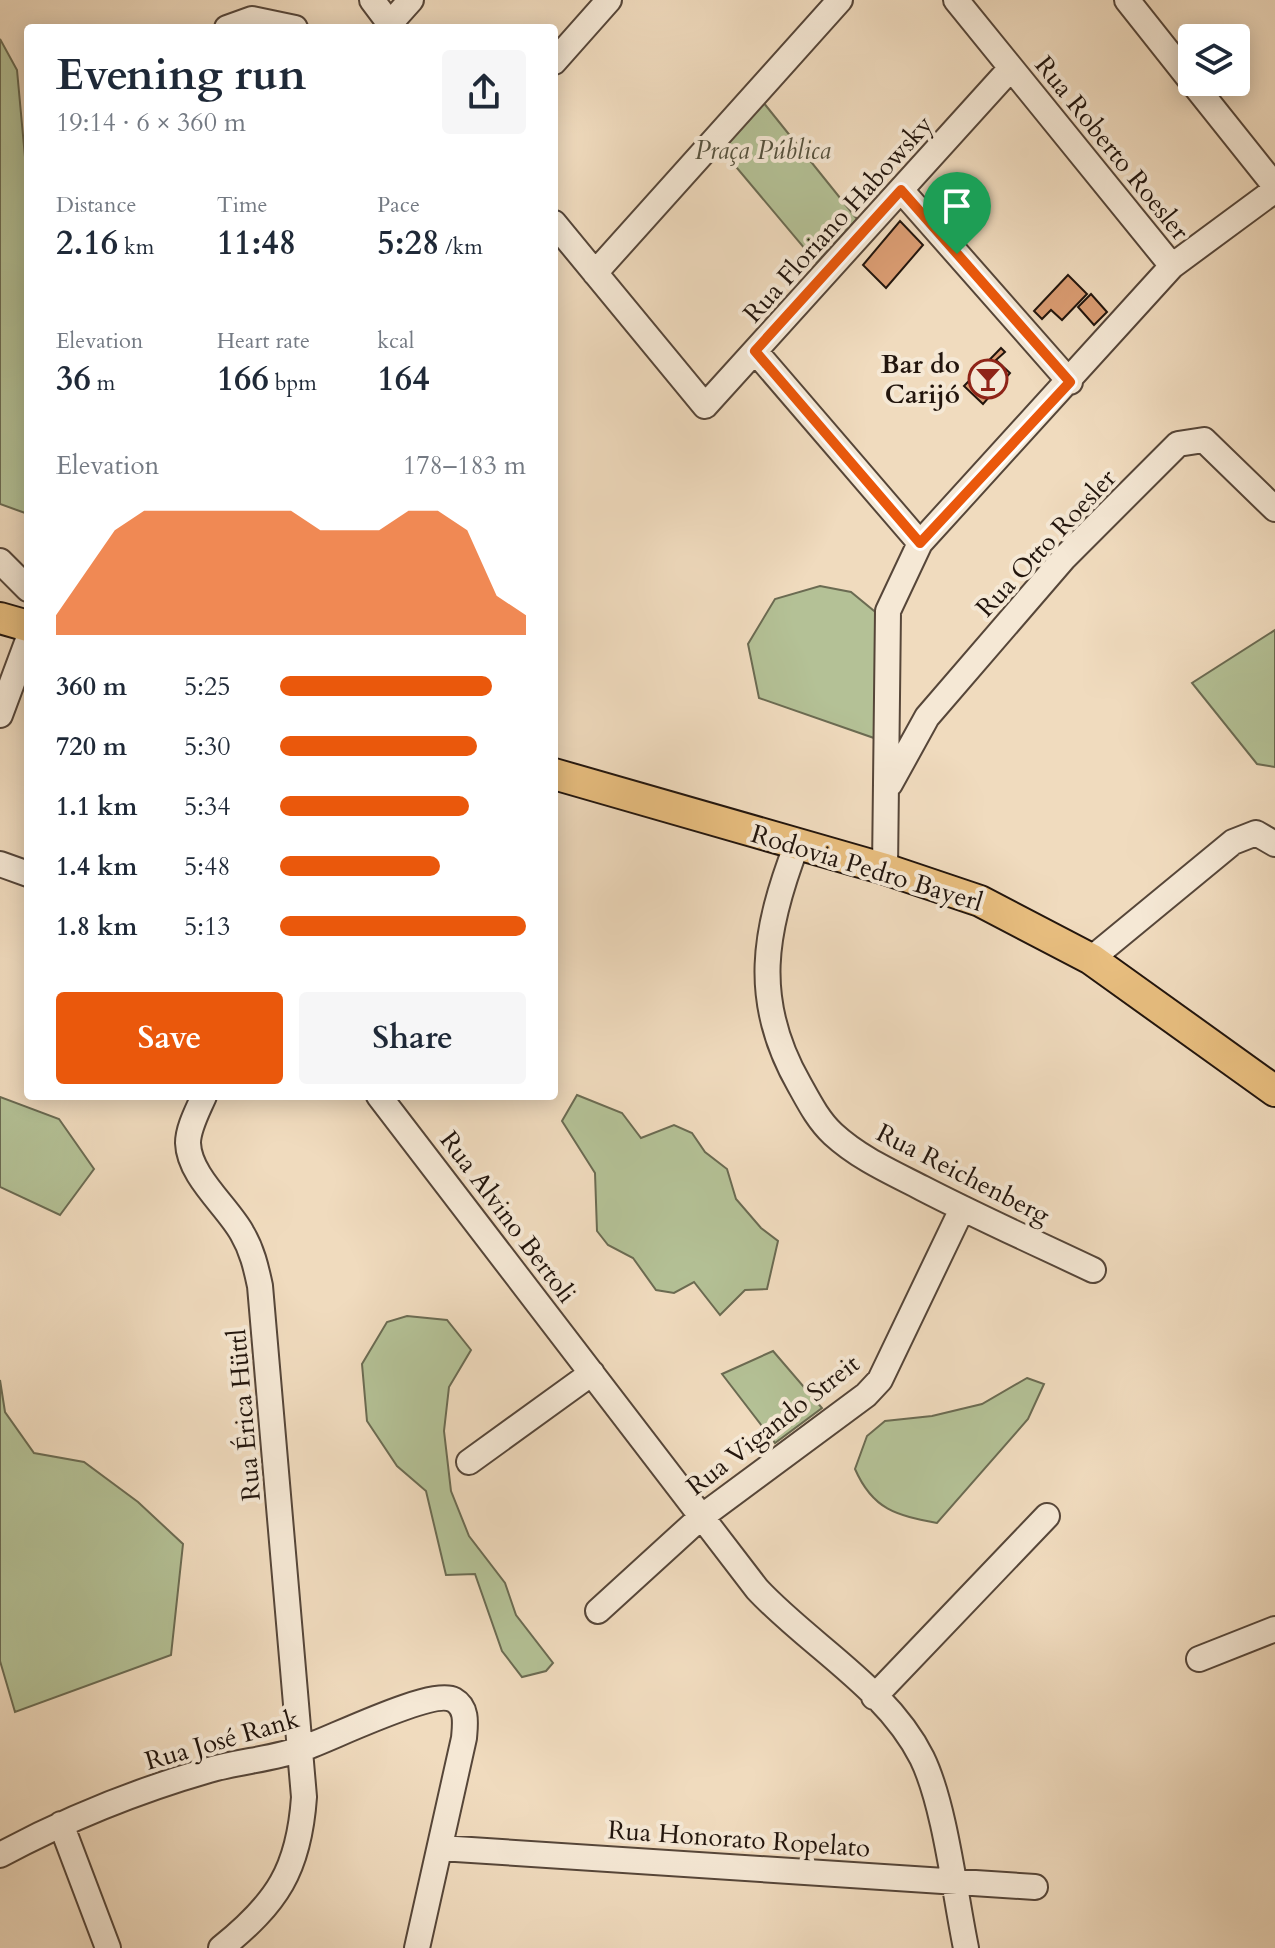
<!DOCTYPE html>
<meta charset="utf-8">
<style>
:root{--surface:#fff;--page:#f6f6f7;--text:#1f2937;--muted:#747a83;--accent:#ea580c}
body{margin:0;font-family:Cardo,serif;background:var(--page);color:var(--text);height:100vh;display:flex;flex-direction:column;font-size:30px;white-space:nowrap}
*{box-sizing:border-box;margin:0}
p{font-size:26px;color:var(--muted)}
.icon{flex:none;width:44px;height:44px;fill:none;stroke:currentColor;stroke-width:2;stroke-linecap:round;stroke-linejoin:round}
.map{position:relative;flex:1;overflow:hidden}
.panel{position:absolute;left:24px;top:24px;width:534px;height:1076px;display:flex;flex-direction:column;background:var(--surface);border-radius:8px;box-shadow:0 4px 20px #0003}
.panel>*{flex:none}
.buttons{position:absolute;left:1178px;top:24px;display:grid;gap:16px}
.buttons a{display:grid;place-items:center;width:72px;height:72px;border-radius:8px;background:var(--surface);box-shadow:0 4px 20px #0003;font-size:40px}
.pin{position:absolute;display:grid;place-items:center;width:68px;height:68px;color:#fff;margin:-82px -34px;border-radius:50% 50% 50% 0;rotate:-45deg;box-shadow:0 0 8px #0007}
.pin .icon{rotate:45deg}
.round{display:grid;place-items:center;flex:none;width:84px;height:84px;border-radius:8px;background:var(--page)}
.headline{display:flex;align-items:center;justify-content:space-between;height:136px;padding:0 32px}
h1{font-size:44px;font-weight:600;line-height:60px}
.metrics{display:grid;grid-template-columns:repeat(3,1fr);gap:12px;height:136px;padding:8px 32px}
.metrics div{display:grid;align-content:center}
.metrics b{font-size:34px;font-weight:600}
.metrics small{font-size:22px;font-weight:400}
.metrics p{font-size:22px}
.chart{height:224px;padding:16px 32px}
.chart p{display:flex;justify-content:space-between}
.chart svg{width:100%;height:144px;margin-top:8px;fill:var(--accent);opacity:.7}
.primary-button{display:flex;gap:16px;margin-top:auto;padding:16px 32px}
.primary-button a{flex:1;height:92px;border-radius:8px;background:var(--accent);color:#fff;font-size:32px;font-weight:600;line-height:92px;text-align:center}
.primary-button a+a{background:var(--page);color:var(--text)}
ul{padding:0 32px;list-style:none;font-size:26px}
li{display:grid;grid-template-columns:128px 96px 1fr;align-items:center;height:60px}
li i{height:20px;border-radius:10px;background:var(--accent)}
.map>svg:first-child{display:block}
.green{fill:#b4c196;stroke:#6b6b52;stroke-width:2}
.building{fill:#da9c72;stroke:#22150d;stroke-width:2}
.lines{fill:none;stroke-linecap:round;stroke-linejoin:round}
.minor-casing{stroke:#564639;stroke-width:28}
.major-casing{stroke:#22150d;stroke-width:34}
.minor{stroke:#f5e8d5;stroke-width:24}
.major{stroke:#e8be7f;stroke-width:30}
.route-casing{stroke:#fff;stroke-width:16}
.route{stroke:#ea580c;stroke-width:10}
.labels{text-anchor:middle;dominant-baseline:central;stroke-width:8;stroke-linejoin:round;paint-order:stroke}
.street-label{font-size:26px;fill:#22150d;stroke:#f5e8d5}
.park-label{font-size:26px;font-style:italic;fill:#55513d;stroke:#f5e8d5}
.poi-label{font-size:26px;font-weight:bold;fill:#22150d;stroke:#f5e8d5;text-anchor:end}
</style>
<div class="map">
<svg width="1275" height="1948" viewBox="0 0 1275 1948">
<rect width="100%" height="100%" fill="#f0dbbe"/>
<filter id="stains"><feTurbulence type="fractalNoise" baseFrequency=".0025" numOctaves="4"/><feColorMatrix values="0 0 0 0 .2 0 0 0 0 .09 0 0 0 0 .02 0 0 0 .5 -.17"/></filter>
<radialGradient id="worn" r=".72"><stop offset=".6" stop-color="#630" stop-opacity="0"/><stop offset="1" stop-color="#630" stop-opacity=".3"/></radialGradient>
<path class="green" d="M 0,39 L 17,70 L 28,190 L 28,514 L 0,504 Z
M 763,102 L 857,219 L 816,262 L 721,149 Z
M 820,586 L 851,592 L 879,615 L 874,738 L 759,698 L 748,644 L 775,599 Z
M 1275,630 L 1275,767 L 1257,764 L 1192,683 Z
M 577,1095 L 622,1113 L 641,1138 L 674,1125 L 692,1133 L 705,1152 L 727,1169 L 736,1199 L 761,1228 L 778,1241 L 767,1289 L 745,1290 L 720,1315 L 694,1282 L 674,1293 L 656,1290 L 633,1258 L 608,1245 L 597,1231 L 595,1173 L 562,1121 Z
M 0,1097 L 59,1119 L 94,1169 L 60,1215 L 0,1187 Z
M 407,1316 L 447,1320 L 471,1350 L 449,1387 L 444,1431 L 451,1491 L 469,1536 L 505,1583 L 516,1615 L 553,1663 L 546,1671 L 522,1677 L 502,1651 L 475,1574 L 446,1575 L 426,1491 L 397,1466 L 367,1421 L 362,1364 L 387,1322 Z
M 773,1351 L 822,1408 L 775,1443 L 722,1374 Z
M 1027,1378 L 1044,1384 L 1028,1419 L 937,1523 C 896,1515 873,1510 855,1469 L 867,1436 L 885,1421 L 932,1416 L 982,1404 Z
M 0,1380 L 5,1412 L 34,1453 L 84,1462 L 138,1502 L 183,1544 L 171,1655 L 15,1712 L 0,1661 Z"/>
<path class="building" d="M 900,221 L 923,245 L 886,288 L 863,265 Z
M 1068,275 L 1087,294 L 1062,320 L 1051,310 L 1042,319 L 1034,311 Z
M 1091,294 L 1107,312 L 1094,325 L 1078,307 Z
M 1001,348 L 1005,352 L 996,360 L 1010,373 L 983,404 L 964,386 Z"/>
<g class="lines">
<defs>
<path id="minor" d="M 372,0 L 393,28
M 956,0 L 1172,266
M 1127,0 L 1192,82
M 227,28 L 252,19 L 295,28
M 386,28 L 411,0
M 554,62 L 609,0
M 1192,82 L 1275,186
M 901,190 L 1070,382
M 554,223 L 705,406 L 1011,68
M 595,273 L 840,0
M 755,351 L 920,543
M 0,561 L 28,589
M 0,715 L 28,640
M 890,784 L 927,717 L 1064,558 L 1178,444 L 1204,440 L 1275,509
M 797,844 C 764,930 751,1000 799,1084 C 809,1102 818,1120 833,1134 C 859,1158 891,1172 922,1188 C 978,1217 1036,1243 1093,1270
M 0,864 L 28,874
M 885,869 L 888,611 L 920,543 L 1172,266 L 1275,190
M 1091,959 L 1233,842 L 1256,833 L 1275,844
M 204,1096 C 198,1110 188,1128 188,1143 C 189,1176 227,1206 242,1233 C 252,1250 256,1267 260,1286 L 304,1797 C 299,1870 277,1903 221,1948
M 379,1096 L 757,1589 C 809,1645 887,1688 922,1758 C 945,1805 955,1895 966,1948
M 469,1462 L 592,1373
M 598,1611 L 700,1518 L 866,1395 L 880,1380 L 962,1209
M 1199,1659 L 1275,1629
M 874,1697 L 1047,1516
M 61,1824 L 108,1948
M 440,1848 L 1035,1887
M 0,1855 C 67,1819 136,1791 209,1770 C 240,1761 274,1759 304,1748 C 331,1739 432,1688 454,1700 C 468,1708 465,1725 464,1738 L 417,1948"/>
<path id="major" d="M 0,618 L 28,626
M 554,774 L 885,869 L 980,901 L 1091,959 L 1275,1091"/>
</defs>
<use href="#minor" class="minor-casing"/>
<use href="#major" class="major-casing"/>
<use href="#minor" class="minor"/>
<use href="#major" class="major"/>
</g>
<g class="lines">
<defs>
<path id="route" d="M 901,190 L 1070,382 L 920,543 L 755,351 Z"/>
</defs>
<use href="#route" class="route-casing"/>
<use href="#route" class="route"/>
</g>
<defs>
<symbol id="bar-ring" viewBox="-11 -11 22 22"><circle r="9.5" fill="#f5e8d5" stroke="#8f2418" stroke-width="1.5"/><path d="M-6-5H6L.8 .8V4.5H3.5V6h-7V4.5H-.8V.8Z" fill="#8f2418"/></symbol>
</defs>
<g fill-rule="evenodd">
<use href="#bar-ring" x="966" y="357" width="44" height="44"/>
</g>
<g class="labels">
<g class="street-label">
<text transform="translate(1112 148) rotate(51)">Rua Roberto Roesler</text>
<text transform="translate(838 219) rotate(-48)">Rua Floriano Habowsky</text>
<text transform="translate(1046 543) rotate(-47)">Rua Otto Roesler</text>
<text transform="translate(867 868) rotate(17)">Rodovia Pedro Bayerl</text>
<text transform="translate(963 1174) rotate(27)">Rua Reichenberg</text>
<text transform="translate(508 1217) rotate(53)">Rua Alvino Bertoli</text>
<text transform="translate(244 1415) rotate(-95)">Rua Érica Hüttl</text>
<text transform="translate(773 1425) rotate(-38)">Rua Vigando Streit</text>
<text transform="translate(222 1740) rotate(-16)">Rua José Rank</text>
<text transform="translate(739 1839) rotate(4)">Rua Honorato Ropelato</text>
</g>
<g class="park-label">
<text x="763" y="150">Praça Pública</text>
</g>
<g class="poi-label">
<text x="960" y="364">Bar do<tspan x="960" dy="30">Carijó</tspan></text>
</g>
</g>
<rect width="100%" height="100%" filter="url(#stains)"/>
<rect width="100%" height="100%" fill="url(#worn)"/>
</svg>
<div class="buttons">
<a><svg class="icon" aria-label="layers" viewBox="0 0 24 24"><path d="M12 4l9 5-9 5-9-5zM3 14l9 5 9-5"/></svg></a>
</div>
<div class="pin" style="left:957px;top:254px;background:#1e9e55"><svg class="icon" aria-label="arrive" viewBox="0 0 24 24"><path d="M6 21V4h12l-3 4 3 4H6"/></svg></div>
<section class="panel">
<div class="headline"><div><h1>Evening run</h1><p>19:14 · 6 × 360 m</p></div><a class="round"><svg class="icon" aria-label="share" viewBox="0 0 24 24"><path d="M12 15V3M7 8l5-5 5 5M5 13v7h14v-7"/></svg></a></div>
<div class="metrics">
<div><p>Distance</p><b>2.16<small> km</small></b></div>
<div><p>Time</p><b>11:48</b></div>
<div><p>Pace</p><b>5:28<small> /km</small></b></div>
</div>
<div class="metrics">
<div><p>Elevation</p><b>36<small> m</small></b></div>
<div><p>Heart rate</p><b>166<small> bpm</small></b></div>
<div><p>kcal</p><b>164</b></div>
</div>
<div class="chart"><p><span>Elevation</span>178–183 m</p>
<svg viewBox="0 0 160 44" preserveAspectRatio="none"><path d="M0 44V38L10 25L20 12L30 6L40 6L50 6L60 6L70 6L80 6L90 12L100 12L110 12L120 6L130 6L140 12L150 32L160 38V44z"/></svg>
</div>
<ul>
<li><b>360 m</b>5:25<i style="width:86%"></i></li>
<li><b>720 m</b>5:30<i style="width:80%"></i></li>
<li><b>1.1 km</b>5:34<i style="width:77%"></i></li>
<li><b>1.4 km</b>5:48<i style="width:65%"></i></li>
<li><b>1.8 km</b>5:13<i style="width:100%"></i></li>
</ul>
<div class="primary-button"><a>Save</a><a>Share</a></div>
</section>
</div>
